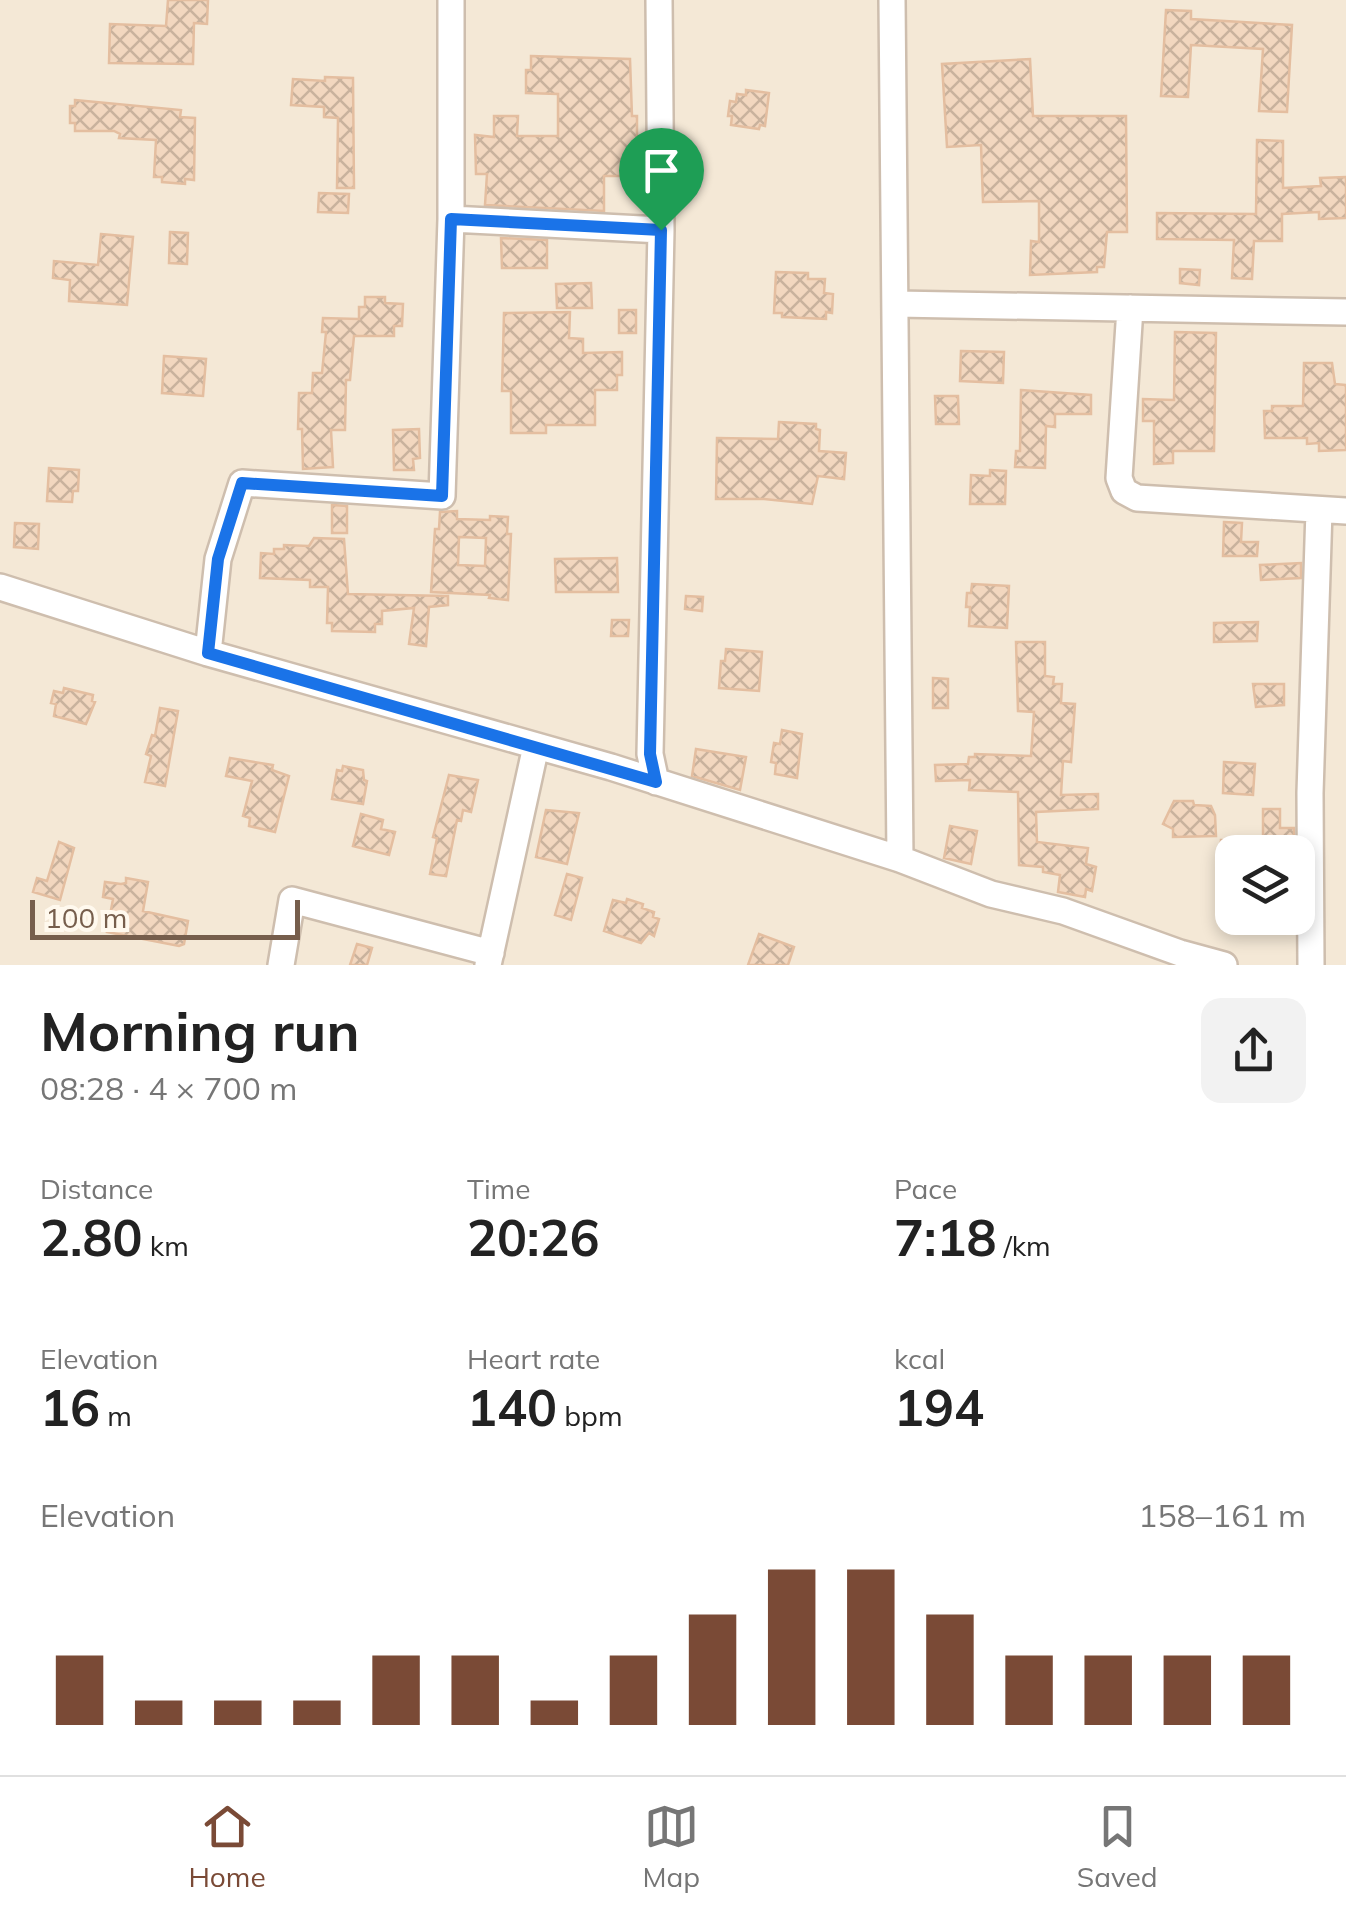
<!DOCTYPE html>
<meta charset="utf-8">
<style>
:root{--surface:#fff;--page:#f2f2f2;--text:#222;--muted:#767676;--line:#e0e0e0;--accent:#7a4a36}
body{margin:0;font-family:Mulish,sans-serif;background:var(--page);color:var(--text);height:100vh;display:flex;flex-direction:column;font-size:38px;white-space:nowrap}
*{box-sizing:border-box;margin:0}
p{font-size:32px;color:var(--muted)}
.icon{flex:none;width:55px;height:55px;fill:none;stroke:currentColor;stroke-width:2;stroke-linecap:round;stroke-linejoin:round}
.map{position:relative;height:965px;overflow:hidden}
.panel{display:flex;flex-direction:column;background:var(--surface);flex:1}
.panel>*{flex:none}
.fabs{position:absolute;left:1215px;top:835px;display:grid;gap:20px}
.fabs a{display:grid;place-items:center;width:100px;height:100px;border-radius:20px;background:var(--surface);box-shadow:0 5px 15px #0003;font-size:50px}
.scale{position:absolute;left:30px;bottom:25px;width:270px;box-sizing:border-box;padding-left:10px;border:5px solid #765e4c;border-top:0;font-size:28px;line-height:35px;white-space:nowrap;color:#765e4c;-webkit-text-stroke:8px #fff9ee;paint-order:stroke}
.pin{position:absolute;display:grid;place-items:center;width:85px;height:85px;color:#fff;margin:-102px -42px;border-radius:50% 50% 50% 0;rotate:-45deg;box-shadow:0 0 10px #0007}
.pin .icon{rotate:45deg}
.round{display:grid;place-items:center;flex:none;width:105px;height:105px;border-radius:20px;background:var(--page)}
.summary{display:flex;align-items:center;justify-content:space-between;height:170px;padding:0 40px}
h1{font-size:55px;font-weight:700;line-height:75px}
.figures{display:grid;grid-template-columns:repeat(3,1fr);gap:15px;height:170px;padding:10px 40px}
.figures div{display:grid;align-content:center}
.figures b{font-size:50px;font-weight:700}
.figures small{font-size:28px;font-weight:400}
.figures p{font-size:28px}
.chart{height:280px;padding:20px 40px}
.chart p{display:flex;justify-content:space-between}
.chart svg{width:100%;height:180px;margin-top:10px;stroke:var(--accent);stroke-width:6}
.dock{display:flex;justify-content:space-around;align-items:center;height:140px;border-top:2px solid var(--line);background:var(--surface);font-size:28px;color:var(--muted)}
.dock a{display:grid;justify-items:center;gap:5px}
.dock .on{color:var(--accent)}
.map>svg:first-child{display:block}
.residential{fill:#f4e8d6;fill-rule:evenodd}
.building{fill:url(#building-cross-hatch);stroke:#e4bea0;stroke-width:2.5;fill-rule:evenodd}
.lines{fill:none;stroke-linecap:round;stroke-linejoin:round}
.minor-casing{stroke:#cebeae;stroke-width:30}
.minor{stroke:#fff;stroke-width:25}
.route-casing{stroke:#fff;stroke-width:20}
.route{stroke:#1a73e8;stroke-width:12}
</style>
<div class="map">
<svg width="1346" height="965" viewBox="0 0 1346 965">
<defs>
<pattern id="building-cross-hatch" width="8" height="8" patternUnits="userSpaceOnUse" patternTransform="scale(2.5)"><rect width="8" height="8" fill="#f2d7bf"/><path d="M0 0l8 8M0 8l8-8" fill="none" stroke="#c9b29d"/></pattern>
</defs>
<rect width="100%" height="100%" fill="#fcf6e8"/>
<path class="residential" d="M 0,0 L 1346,0 L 1346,965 L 0,965 ZM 1232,852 L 1298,852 L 1298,918 L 1232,918 Z"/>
<path class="building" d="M 168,0 L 208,0 L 207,24 L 194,23 L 193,64 L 109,63 L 110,24 L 166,26 Z
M 1166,10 L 1191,11 L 1191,19 L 1292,25 L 1287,112 L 1259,111 L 1263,49 L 1191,45 L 1188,97 L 1161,96 Z
M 531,56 L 630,59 L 632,116 L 637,116 L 637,176 L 604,176 L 604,211 L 485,205 L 487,174 L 476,174 L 475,135 L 494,137 L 494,116 L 518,116 L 517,136 L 558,136 L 558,94 L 526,93 L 526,70 L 531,70 Z
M 1030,59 L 1033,116 L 1126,116 L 1127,232 L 1107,232 L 1104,267 L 1097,267 L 1097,272 L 1030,275 L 1031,241 L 1039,242 L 1039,201 L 983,202 L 981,145 L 947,147 L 942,64 Z
M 325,77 L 353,78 L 354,188 L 337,188 L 338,118 L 324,117 L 324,107 L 291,105 L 293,79 L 325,81 Z
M 746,90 L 769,93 L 765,126 L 760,125 L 759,129 L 731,125 L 732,116 L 728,116 L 730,101 L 736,102 L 737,94 L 746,95 Z
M 75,100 L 181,110 L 180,117 L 195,118 L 194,180 L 185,179 L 185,184 L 162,182 L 162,177 L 154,177 L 156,140 L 119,138 L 120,134 L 114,131 L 75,131 L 75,123 L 70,123 L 70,106 L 75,106 Z
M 1257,140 L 1283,141 L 1283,188 L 1321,186 L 1320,178 L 1346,177 L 1346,218 L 1319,219 L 1319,212 L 1282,214 L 1282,241 L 1254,241 L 1252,279 L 1232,278 L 1234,240 L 1157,239 L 1157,213 L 1256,214 Z
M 319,193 L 349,194 L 348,213 L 318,212 Z
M 170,232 L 188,233 L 187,264 L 169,263 Z
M 101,234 L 133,237 L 127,305 L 69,301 L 70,280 L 53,278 L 54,261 L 98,265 Z
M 501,238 L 547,240 L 547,268 L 502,268 Z
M 1180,269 L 1200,270 L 1199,285 L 1180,283 Z
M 776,272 L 808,273 L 808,279 L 825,279 L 824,293 L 833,294 L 832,313 L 826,312 L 826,319 L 782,317 L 782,313 L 774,313 Z
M 591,283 L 592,308 L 557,308 L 556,284 Z
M 365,297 L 385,297 L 385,303 L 403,304 L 402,326 L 394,326 L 394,336 L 354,336 L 350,380 L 346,380 L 345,430 L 331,430 L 333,467 L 303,469 L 302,429 L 298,429 L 299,393 L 312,393 L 313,373 L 322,373 L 326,332 L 322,332 L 323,318 L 359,319 L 359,307 L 365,307 Z
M 619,310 L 636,310 L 636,333 L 619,333 Z
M 570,312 L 569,338 L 583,339 L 583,353 L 622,352 L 622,375 L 617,375 L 617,390 L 595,390 L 595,425 L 546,425 L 546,433 L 511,433 L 511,391 L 502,391 L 504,313 Z
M 1175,332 L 1216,333 L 1214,451 L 1173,451 L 1173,463 L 1154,464 L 1154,421 L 1143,421 L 1143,399 L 1174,400 Z
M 961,351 L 1004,352 L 1003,383 L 960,381 Z
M 164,356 L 206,359 L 203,396 L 162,393 Z
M 1304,363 L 1332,363 L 1335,384 L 1346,385 L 1346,450 L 1319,451 L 1319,443 L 1307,444 L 1307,438 L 1265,438 L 1264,411 L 1272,411 L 1272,406 L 1303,406 Z
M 1021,390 L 1091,395 L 1091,414 L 1055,414 L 1055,427 L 1046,426 L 1045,468 L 1015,467 L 1016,451 L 1020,451 Z
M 935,396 L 958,396 L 959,424 L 936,424 Z
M 779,422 L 816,424 L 816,429 L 820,430 L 819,451 L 846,453 L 844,479 L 818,476 L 812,504 L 764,499 L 716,499 L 717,438 L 778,439 Z
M 419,429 L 420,458 L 413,459 L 414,470 L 394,470 L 393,430 Z
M 49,468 L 79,470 L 78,491 L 73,491 L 72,502 L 47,501 Z
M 990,470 L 1006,471 L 1005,504 L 970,504 L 971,475 L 990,476 Z
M 332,505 L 347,506 L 347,533 L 332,533 Z
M 457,511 L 457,519 L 490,520 L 490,516 L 508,517 L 507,534 L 511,534 L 508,600 L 489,598 L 490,595 L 431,592 L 435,529 L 439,529 L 440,512 ZM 459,537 L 486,538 L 485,566 L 458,565 Z
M 1224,522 L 1242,523 L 1241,542 L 1258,542 L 1257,556 L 1223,556 Z
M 15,523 L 39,524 L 38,549 L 14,547 Z
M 314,538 L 344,539 L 348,594 L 448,596 L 448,605 L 429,607 L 426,646 L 409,644 L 414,608 L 382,611 L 382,624 L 375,624 L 375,632 L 332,631 L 332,623 L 327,623 L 328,587 L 310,587 L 310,580 L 260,578 L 261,553 L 274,554 L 274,549 L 284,549 L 284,545 L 309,546 Z
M 617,558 L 618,592 L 556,592 L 555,559 Z
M 1301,563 L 1301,578 L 1261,580 L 1260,565 Z
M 972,584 L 1009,586 L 1007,628 L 969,626 L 970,607 L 966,607 L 967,593 L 971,593 Z
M 686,596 L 703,597 L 702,611 L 685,609 Z
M 612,620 L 629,620 L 628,636 L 611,636 Z
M 1258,622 L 1257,641 L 1214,642 L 1214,623 Z
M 1016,642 L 1045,642 L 1045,676 L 1054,677 L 1053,684 L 1062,684 L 1061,703 L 1075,704 L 1071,762 L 1063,761 L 1061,795 L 1098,794 L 1098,809 L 1036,812 L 1037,842 L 1088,848 L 1086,864 L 1096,867 L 1092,891 L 1086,889 L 1085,897 L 1058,892 L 1060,875 L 1043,872 L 1043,867 L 1019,865 L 1018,792 L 969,790 L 970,780 L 936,781 L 935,765 L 968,764 L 969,757 L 975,757 L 975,754 L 1031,756 L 1034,712 L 1018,711 Z
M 726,649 L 762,652 L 759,691 L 719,688 L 721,661 L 725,661 Z
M 933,678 L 948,679 L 948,708 L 933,708 Z
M 1253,684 L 1284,684 L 1284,705 L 1256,707 Z
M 64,688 L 93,695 L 92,701 L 95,702 L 86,724 L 54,716 L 56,704 L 51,703 L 54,691 L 63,693 Z
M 160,708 L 178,711 L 165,786 L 145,782 L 151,756 L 146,754 L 152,735 L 155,736 Z
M 782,730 L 802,734 L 797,778 L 775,774 L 776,763 L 771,762 L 774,743 L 780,744 Z
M 696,749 L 746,757 L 740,790 L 692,776 Z
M 230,758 L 273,765 L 272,770 L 289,776 L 275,832 L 249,826 L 250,818 L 243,816 L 252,781 L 226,776 Z
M 1224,762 L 1255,764 L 1253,795 L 1223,793 Z
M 343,766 L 363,770 L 364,780 L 367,781 L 363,804 L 332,799 L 337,770 L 342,771 Z
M 449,775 L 478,780 L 471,812 L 463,810 L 461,821 L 457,820 L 446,876 L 430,874 L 437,838 L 433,837 Z
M 1174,801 L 1193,801 L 1194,805 L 1211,806 L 1215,815 L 1216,836 L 1173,837 L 1173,829 L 1163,824 Z
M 1263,809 L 1280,809 L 1280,828 L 1294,828 L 1294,845 L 1263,845 Z
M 546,810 L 579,813 L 567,864 L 536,857 Z
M 361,814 L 383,820 L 381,829 L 395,832 L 389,855 L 353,846 Z
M 950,826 L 977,831 L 971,864 L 944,858 Z
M 1221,840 L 1232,840 L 1232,885 L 1218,884 Z
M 59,842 L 74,848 L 60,900 L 33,892 L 37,878 L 47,881 Z
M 567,874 L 582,878 L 571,920 L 555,915 Z
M 126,878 L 148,882 L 143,911 L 188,921 L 184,944 L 179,946 L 107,932 L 113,899 L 103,897 L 105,882 L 121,884 L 126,883 Z
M 627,899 L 643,904 L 642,908 L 654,912 L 653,917 L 659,919 L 654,936 L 649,933 L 641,943 L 604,931 L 613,900 L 626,903 Z
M 759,934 L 794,947 L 788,965 L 748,965 Z
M 357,944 L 372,948 L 367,965 L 350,965 Z"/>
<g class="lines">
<defs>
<path id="minor" d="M 892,0 L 900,859
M 451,219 L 661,230
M 897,304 L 1346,312
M 1130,308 L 1119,478 L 1124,491 L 1137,498 L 1346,511
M 0,587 L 208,653 L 611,767 L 900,859 L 991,894 L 1063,911 L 1180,953 L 1224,965
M 208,653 L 218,559 L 242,483 L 442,496 L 451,219 L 451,0
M 656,782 L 650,754 L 661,230 L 659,0
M 281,965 L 292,900 L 491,953
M 488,965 L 536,746
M 1311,965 L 1310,793 L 1319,510"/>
</defs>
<use href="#minor" class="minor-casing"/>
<use href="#minor" class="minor"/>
</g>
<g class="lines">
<defs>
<path id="route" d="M 451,219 L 661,230 L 650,754 L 656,782 L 208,653 L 218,559 L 242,483 L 442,496 Z"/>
</defs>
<use href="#route" class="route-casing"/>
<use href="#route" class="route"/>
</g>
</svg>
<div class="fabs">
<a><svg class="icon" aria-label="layers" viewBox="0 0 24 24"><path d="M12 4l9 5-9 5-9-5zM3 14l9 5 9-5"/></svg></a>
</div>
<div class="scale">100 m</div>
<div class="pin" style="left:661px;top:230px;background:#1e9e55"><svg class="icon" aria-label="arrive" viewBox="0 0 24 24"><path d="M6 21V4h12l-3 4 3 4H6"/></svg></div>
</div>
<section class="panel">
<div class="summary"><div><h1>Morning run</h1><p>08:28 · 4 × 700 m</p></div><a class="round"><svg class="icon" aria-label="share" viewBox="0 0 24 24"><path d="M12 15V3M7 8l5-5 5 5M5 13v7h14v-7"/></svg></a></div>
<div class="figures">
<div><p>Distance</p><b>2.80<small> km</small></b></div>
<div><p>Time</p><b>20:26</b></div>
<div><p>Pace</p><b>7:18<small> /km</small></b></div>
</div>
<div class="figures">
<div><p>Elevation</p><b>16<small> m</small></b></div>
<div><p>Heart rate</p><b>140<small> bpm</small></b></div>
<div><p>kcal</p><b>194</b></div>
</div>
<div class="chart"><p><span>Elevation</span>158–161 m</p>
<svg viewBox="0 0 160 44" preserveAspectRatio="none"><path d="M5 44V27M15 44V38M25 44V38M35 44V38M45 44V27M55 44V27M65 44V38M75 44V27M85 44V17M95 44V6M105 44V6M115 44V17M125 44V27M135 44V27M145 44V27M155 44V27"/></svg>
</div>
</section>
<nav class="dock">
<a class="on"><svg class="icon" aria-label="home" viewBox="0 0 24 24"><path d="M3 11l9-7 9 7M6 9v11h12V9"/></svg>Home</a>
<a><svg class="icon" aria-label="map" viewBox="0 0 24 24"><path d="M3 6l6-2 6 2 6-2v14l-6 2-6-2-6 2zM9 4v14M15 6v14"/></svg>Map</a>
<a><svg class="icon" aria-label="saved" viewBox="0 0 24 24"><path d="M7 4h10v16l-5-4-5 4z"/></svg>Saved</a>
</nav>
